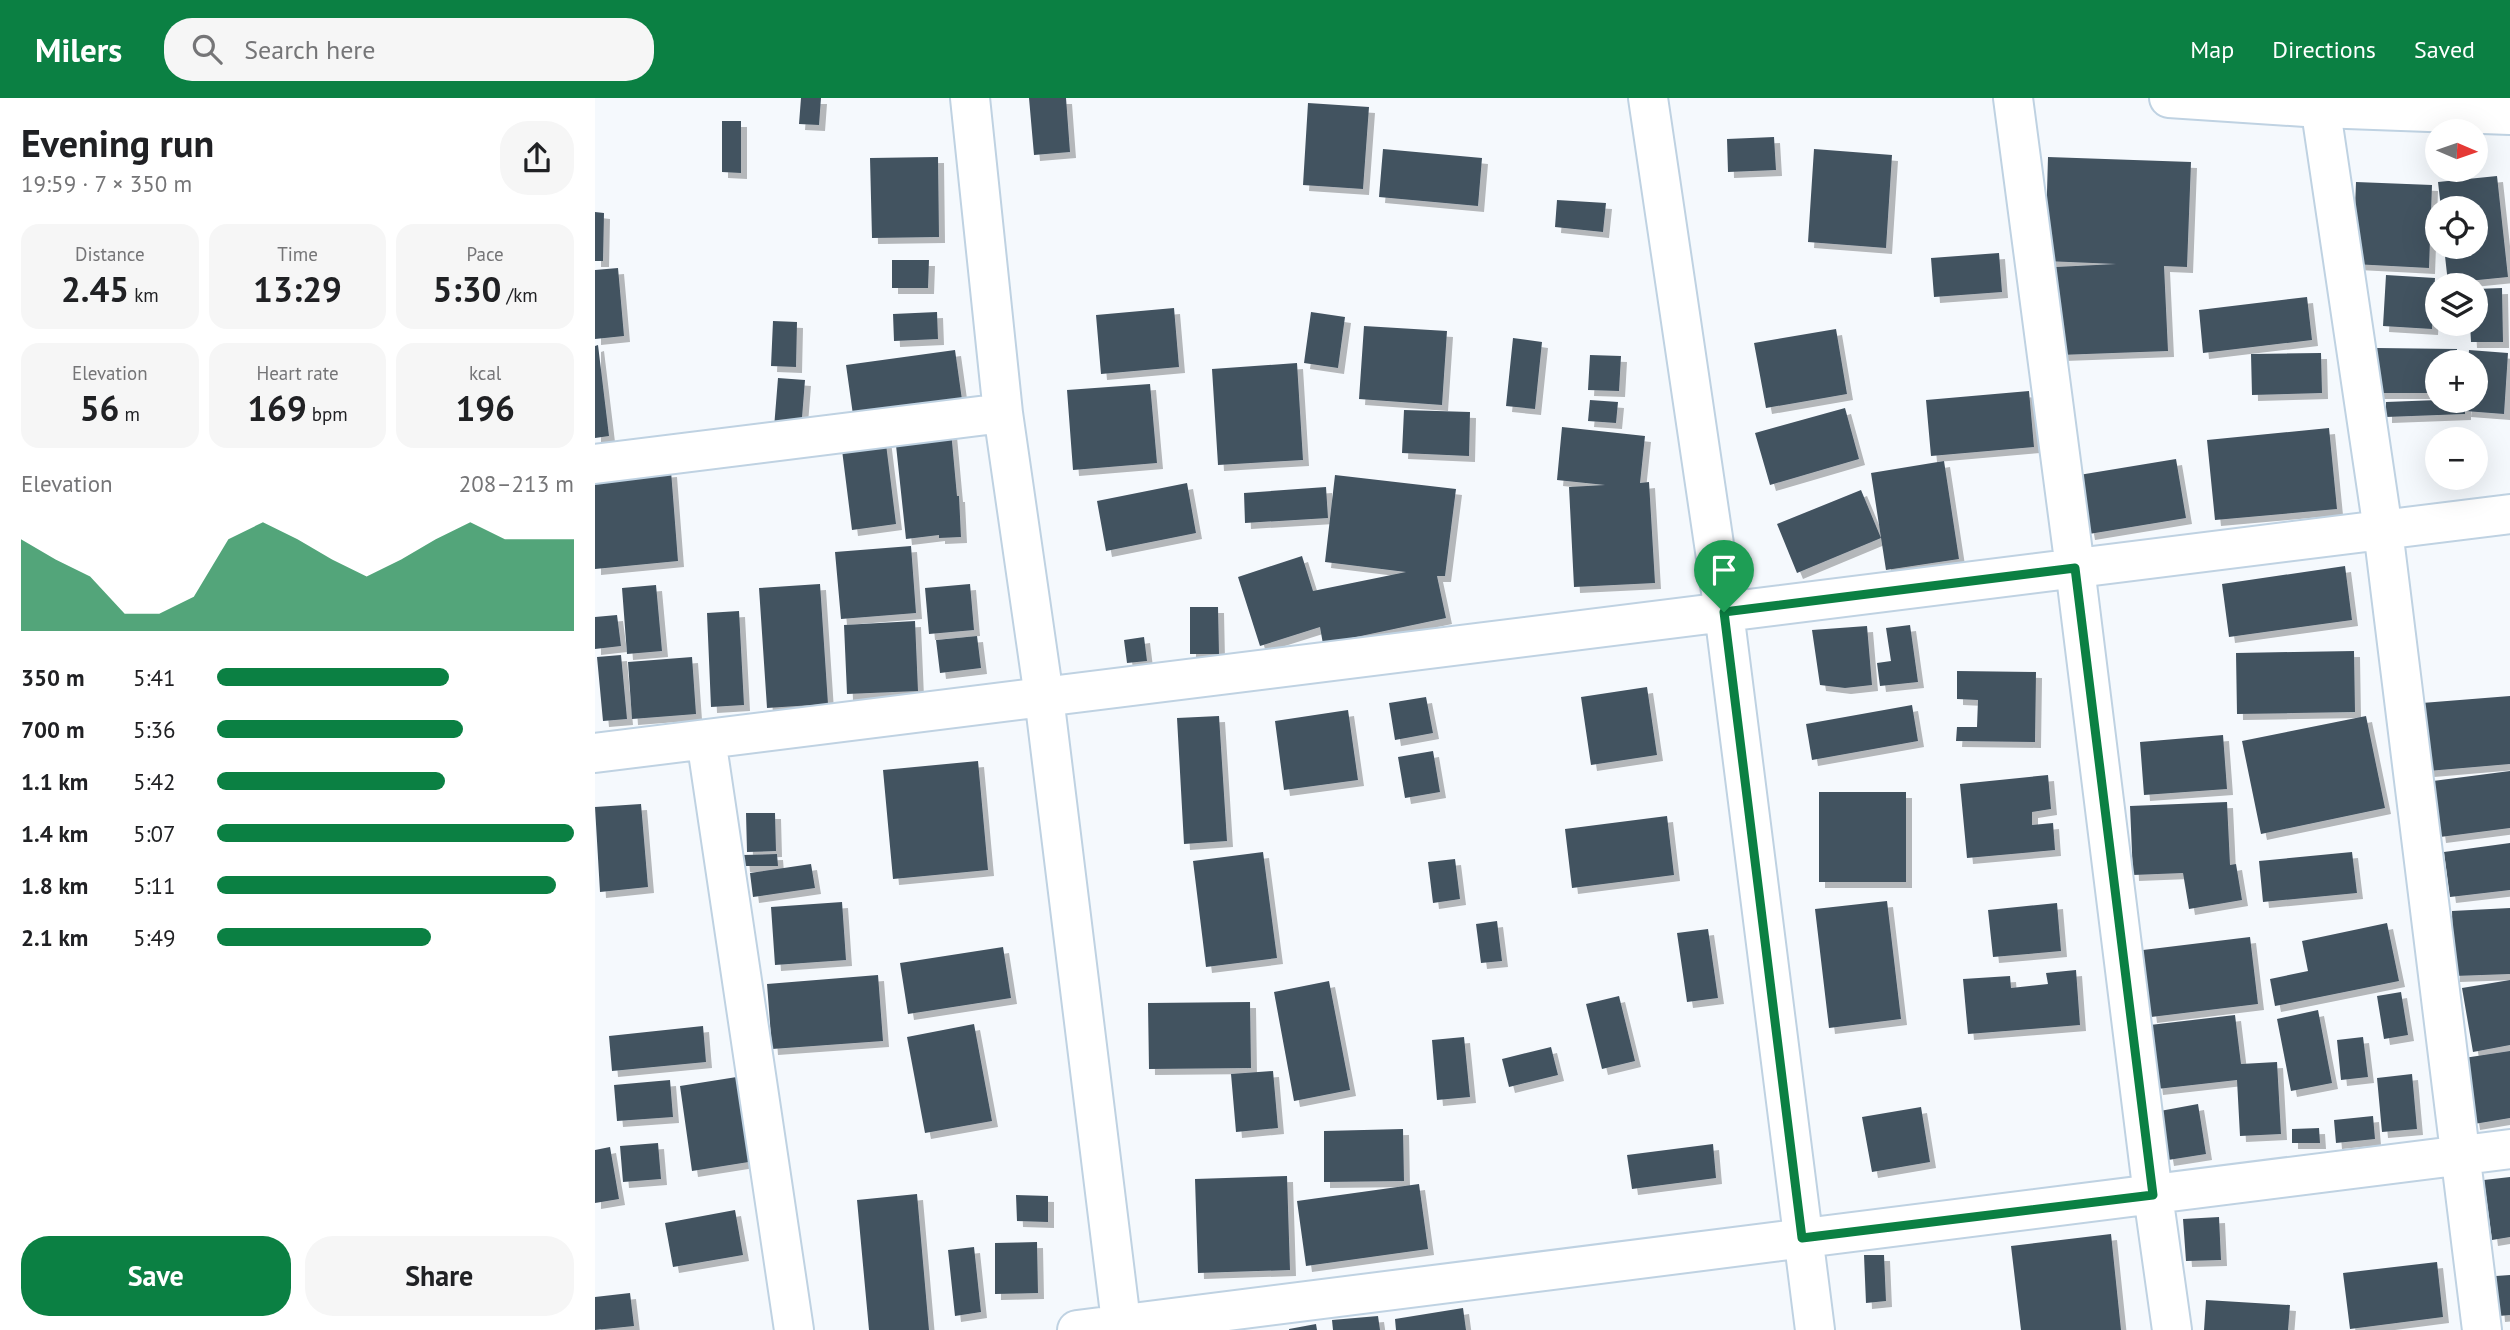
<!DOCTYPE html>
<meta charset="utf-8">
<style>
:root{--surface:#fff;--page:#f6f6f6;--text:#202124;--muted:#757577;--accent:#0b8043}
body{margin:0;font-family:"PT Sans",sans-serif;background:var(--page);color:var(--text);height:100vh;display:flex;flex-direction:column;font-size:26px;white-space:nowrap}
*{box-sizing:border-box;margin:0}
p{font-size:23px;color:var(--muted)}
.icon{flex:none;width:38px;height:38px;fill:none;stroke:currentColor;stroke-width:2;stroke-linecap:round;stroke-linejoin:round}
.map{position:relative;flex:1;overflow:hidden}
.details{display:flex;flex-direction:column;background:var(--surface);width:595px}
.details>*{flex:none}
.needle{width:46px;rotate:92deg}
.fabs{position:absolute;left:1830px;top:21px;display:grid;gap:14px}
.fabs a{display:grid;place-items:center;width:63px;height:63px;border-radius:50%;background:var(--surface);box-shadow:0 7px 28px #0002;font-size:35px}
.pin{position:absolute;display:grid;place-items:center;width:60px;height:60px;color:#fff;margin:-72px -30px;border-radius:50% 50% 50% 0;rotate:-45deg;box-shadow:0 0 7px #0007}
.pin .icon{rotate:45deg}
.round{display:grid;place-items:center;flex:none;width:74px;height:74px;border-radius:28px;background:var(--page)}
.overview{display:flex;align-items:center;justify-content:space-between;height:119px;padding:0 21px}
h1{font-size:38px;font-weight:700;line-height:52px}
.stats{display:grid;grid-template-columns:repeat(3,1fr);gap:10px;height:119px;padding:7px 21px}
.stats div{display:grid;align-content:center;border-radius:18px;background:var(--page);text-align:center}
.stats b{font-size:35px;font-weight:700}
.stats small{font-size:19px;font-weight:400}
.stats p{font-size:19px}
.chart{height:196px;padding:14px 21px}
.chart p{display:flex;justify-content:space-between}
.chart svg{width:100%;height:126px;margin-top:7px;fill:var(--accent);opacity:.7}
.button{display:flex;gap:14px;margin-top:auto;padding:14px 21px}
.button a{flex:1;height:80px;border-radius:28px;background:var(--accent);color:#fff;font-size:28px;font-weight:700;line-height:80px;text-align:center}
.button a+a{background:var(--page);color:var(--text)}
ul{padding:0 21px;list-style:none;font-size:23px}
li{display:grid;grid-template-columns:112px 84px 1fr;align-items:center;height:52px}
li i{height:18px;border-radius:9px;background:var(--accent)}
header{display:flex;align-items:center;gap:42px;box-sizing:border-box;height:98px;padding:0 35px;background:var(--accent);color:#fff}
header strong{font-size:33px}
nav{display:flex;gap:38px;margin-inline-start:auto;font-size:24px}
.search{width:490px;height:63px;background:var(--page);display:flex;align-items:center;gap:18px;box-sizing:border-box;padding:0 24px;border-radius:28px;color:var(--muted);font-size:26px}
main{display:flex;flex:1;min-height:0}
.map>svg:first-child{display:block}
.building{fill:#435361;filter:url(#shadow)}
.lines{fill:none;stroke-linecap:round;stroke-linejoin:round}
.minor-casing{stroke:#bfd2e2;stroke-width:42}
.major-casing{stroke:#bfd2e2;stroke-width:42}
.minor{stroke:#fff;stroke-width:38}
.major{stroke:#fff;stroke-width:38}
.route-casing{stroke:#fff;stroke-width:14}
.route{stroke:#0b8043;stroke-width:9}
</style>
<header>
<strong>Milers</strong>
<div class="search"><svg class="icon" aria-label="search" viewBox="0 0 24 24"><circle cx="10" cy="10" r="6"/><path d="M15 15l6 6"/></svg>Search here</div>
<nav><a>Map</a><a>Directions</a><a>Saved</a></nav>
</header>
<main>
<section class="details">
<div class="overview"><div><h1>Evening run</h1><p>19:59 · 7 × 350 m</p></div><a class="round"><svg class="icon" aria-label="share" viewBox="0 0 24 24"><path d="M12 15V3M7 8l5-5 5 5M5 13v7h14v-7"/></svg></a></div>
<div class="stats">
<div><p>Distance</p><b>2.45<small> km</small></b></div>
<div><p>Time</p><b>13:29</b></div>
<div><p>Pace</p><b>5:30<small> /km</small></b></div>
</div>
<div class="stats">
<div><p>Elevation</p><b>56<small> m</small></b></div>
<div><p>Heart rate</p><b>169<small> bpm</small></b></div>
<div><p>kcal</p><b>196</b></div>
</div>
<div class="chart"><p><span>Elevation</span>208–213 m</p>
<svg viewBox="0 0 160 44" preserveAspectRatio="none"><path d="M0 44V12L10 19L20 25L30 38L40 38L50 32L60 12L70 6L80 12L90 19L100 25L110 19L120 12L130 6L140 12L150 12L160 12V44z"/></svg>
</div>
<ul>
<li><b>350 m</b>5:41<i style="width:65%"></i></li>
<li><b>700 m</b>5:36<i style="width:69%"></i></li>
<li><b>1.1 km</b>5:42<i style="width:64%"></i></li>
<li><b>1.4 km</b>5:07<i style="width:100%"></i></li>
<li><b>1.8 km</b>5:11<i style="width:95%"></i></li>
<li><b>2.1 km</b>5:49<i style="width:60%"></i></li>
</ul>
<div class="button"><a>Save</a><a>Share</a></div>
</section>
<div class="map">
<svg width="1915" height="1232" viewBox="0 0 1915 1232">
<defs>
<filter id="shadow"><feDropShadow dx="6" dy="6" stdDeviation="0" flood-color="#0004"/></filter>
</defs>
<rect width="100%" height="100%" fill="#f5f9fd"/>
<path class="building" d="M 206,0 L 226,0 L 224,27 L 204,26 Z
M 434,0 L 471,0 L 475,54 L 439,57 Z
M 713,5 L 774,9 L 768,91 L 708,87 Z
M 127,23 L 146,23 L 146,75 L 127,74 Z
M 1179,39 L 1181,72 L 1133,74 L 1132,41 Z
M 788,51 L 887,60 L 883,108 L 784,99 Z
M 1219,51 L 1297,57 L 1291,150 L 1213,144 Z
M 343,59 L 344,139 L 277,140 L 275,60 Z
M 1453,59 L 1596,64 L 1592,169 L 1569,168 L 1573,253 L 1464,257 L 1461,169 L 1521,166 L 1450,163 Z
M 1902,78 L 1913,179 L 1853,185 L 1849,149 L 1881,149 L 1881,110 L 1846,110 L 1843,84 Z
M 1761,84 L 1837,87 L 1834,170 L 1758,166 Z
M 962,102 L 1011,105 L 1008,134 L 960,129 Z
M 0,114 L 9,115 L 8,163 L 0,163 Z
M 1404,155 L 1407,194 L 1339,199 L 1336,160 Z
M 297,162 L 334,162 L 333,190 L 297,190 Z
M 23,170 L 29,238 L 0,241 L 0,172 Z
M 1791,177 L 1840,180 L 1837,231 L 1788,228 Z
M 1907,190 L 1908,244 L 1876,244 L 1875,226 L 1881,226 L 1881,191 Z
M 1712,199 L 1717,242 L 1608,255 L 1604,212 Z
M 579,210 L 584,269 L 506,276 L 501,217 Z
M 342,214 L 343,241 L 299,243 L 298,216 Z
M 716,214 L 750,219 L 743,270 L 709,265 Z
M 178,223 L 202,224 L 201,269 L 176,268 Z
M 769,228 L 852,233 L 847,307 L 764,301 Z
M 1241,231 L 1252,296 L 1171,310 L 1159,245 Z
M 918,240 L 947,244 L 940,311 L 911,308 Z
M 3,247 L 14,338 L 0,340 L 0,248 Z
M 1782,250 L 1862,251 L 1862,264 L 1843,264 L 1843,295 L 1781,295 Z
M 360,252 L 368,309 L 259,324 L 251,267 Z
M 1874,252 L 1913,255 L 1909,316 L 1870,313 L 1871,303 L 1881,303 L 1881,264 L 1873,264 Z
M 1726,255 L 1727,295 L 1657,297 L 1656,256 Z
M 995,257 L 1026,258 L 1024,293 L 993,292 Z
M 702,265 L 708,362 L 623,367 L 617,271 Z
M 183,280 L 210,282 L 206,332 L 179,330 Z
M 555,286 L 562,365 L 478,372 L 472,292 Z
M 1434,293 L 1439,349 L 1336,358 L 1331,302 Z
M 995,302 L 1023,304 L 1021,325 L 993,323 Z
M 1843,302 L 1870,303 L 1870,316 L 1791,319 L 1791,304 Z
M 1250,310 L 1264,361 L 1175,387 L 1160,335 Z
M 809,312 L 875,314 L 874,358 L 807,355 Z
M 967,329 L 1050,338 L 1045,385 L 1054,384 L 1060,485 L 979,489 L 974,389 L 1010,387 L 962,382 Z
M 1734,330 L 1742,411 L 1620,422 L 1612,342 Z
M 356,333 L 362,398 L 364,398 L 366,439 L 344,440 L 344,437 L 311,441 L 300,338 Z
M 290,338 L 301,426 L 257,432 L 246,344 Z
M 1581,361 L 1591,420 L 1494,436 L 1484,377 Z
M 1349,363 L 1364,461 L 1291,472 L 1276,375 Z
M 76,373 L 83,463 L 0,471 L 0,379 Z
M 740,377 L 861,391 L 850,478 L 842,478 L 851,520 L 728,546 L 725,529 L 665,548 L 643,479 L 707,458 L 718,493 L 811,474 L 730,464 Z
M 592,385 L 601,435 L 511,453 L 502,403 Z
M 731,389 L 733,420 L 650,425 L 649,395 Z
M 1266,392 L 1286,440 L 1202,475 L 1182,426 Z
M 316,448 L 321,515 L 246,521 L 240,454 Z
M 1750,468 L 1757,522 L 1634,539 L 1627,486 Z
M 225,486 L 233,606 L 172,610 L 164,490 Z
M 375,486 L 379,532 L 334,536 L 330,490 Z
M 61,487 L 67,553 L 32,556 L 27,490 Z
M 595,509 L 623,509 L 624,556 L 595,556 Z
M 144,513 L 149,607 L 116,609 L 112,515 Z
M 22,517 L 26,548 L 0,551 L 0,519 Z
M 320,523 L 323,593 L 252,596 L 249,527 Z
M 1315,527 L 1323,584 L 1285,588 L 1282,565 L 1296,563 L 1291,530 Z
M 1272,528 L 1277,587 L 1250,590 L 1225,587 L 1217,532 Z
M 382,538 L 386,570 L 345,575 L 341,542 Z
M 549,539 L 552,563 L 532,565 L 529,542 Z
M 1759,553 L 1760,614 L 1642,616 L 1641,555 Z
M 26,557 L 32,621 L 8,623 L 2,559 Z
M 97,559 L 101,616 L 37,621 L 33,564 Z
M 1362,573 L 1441,574 L 1440,644 L 1361,643 L 1362,629 L 1382,629 L 1383,602 L 1362,601 Z
M 1052,589 L 1062,657 L 996,667 L 986,599 Z
M 1915,598 L 1915,666 L 1833,673 L 1827,605 Z
M 831,599 L 838,635 L 800,642 L 794,605 Z
M 1317,607 L 1323,643 L 1217,662 L 1211,626 Z
M 753,612 L 763,682 L 689,692 L 680,623 Z
M 624,618 L 632,743 L 589,746 L 582,620 Z
M 1771,618 L 1790,710 L 1666,736 L 1647,643 Z
M 1628,637 L 1632,691 L 1549,697 L 1545,644 Z
M 838,653 L 845,694 L 810,700 L 803,659 Z
M 383,663 L 393,772 L 298,781 L 288,672 Z
M 1915,673 L 1915,730 L 1845,739 L 1838,683 Z
M 1453,677 L 1456,711 L 1437,714 L 1437,727 L 1458,725 L 1460,752 L 1372,760 L 1365,686 Z
M 1224,694 L 1311,694 L 1311,784 L 1224,784 Z
M 1632,704 L 1635,767 L 1641,766 L 1647,802 L 1594,811 L 1588,775 L 1538,777 L 1535,708 Z
M 46,706 L 53,789 L 5,794 L 0,709 Z
M 151,715 L 180,715 L 181,753 L 152,754 Z
M 1072,718 L 1079,777 L 977,790 L 970,731 Z
M 1915,745 L 1915,792 L 1855,799 L 1849,754 Z
M 668,754 L 682,860 L 611,869 L 598,763 Z
M 1757,754 L 1762,795 L 1668,804 L 1664,763 Z
M 182,756 L 183,768 L 149,768 L 148,757 Z
M 860,761 L 865,801 L 838,805 L 833,764 Z
M 216,766 L 220,790 L 158,799 L 155,775 Z
M 1292,803 L 1306,921 L 1234,930 L 1220,811 Z
M 247,804 L 251,862 L 180,867 L 176,809 Z
M 1462,805 L 1466,853 L 1398,859 L 1393,812 Z
M 1915,810 L 1915,876 L 1859,878 L 1857,813 Z
M 902,823 L 907,863 L 886,865 L 881,826 Z
M 1792,825 L 1804,883 L 1680,908 L 1675,881 L 1713,873 L 1707,843 Z
M 1113,831 L 1123,900 L 1092,904 L 1082,835 Z
M 1655,839 L 1663,906 L 1556,919 L 1548,852 Z
M 408,849 L 416,900 L 313,916 L 305,865 Z
M 1481,872 L 1485,927 L 1373,936 L 1368,881 L 1415,878 L 1416,890 L 1453,886 L 1451,875 Z
M 283,877 L 288,943 L 177,951 L 172,886 Z
M 1915,882 L 1915,947 L 1878,954 L 1867,890 Z
M 734,883 L 755,992 L 699,1003 L 679,894 Z
M 1806,894 L 1813,937 L 1789,941 L 1782,898 Z
M 1024,898 L 1040,963 L 1007,971 L 991,906 Z
M 655,904 L 656,970 L 554,971 L 553,905 Z
M 1723,912 L 1737,985 L 1696,993 L 1682,921 Z
M 1640,917 L 1646,966 L 1682,964 L 1686,1036 L 1645,1038 L 1642,982 L 1562,991 L 1555,927 Z
M 379,926 L 397,1023 L 330,1035 L 312,939 Z
M 108,928 L 111,964 L 17,973 L 14,938 Z
M 869,939 L 875,999 L 842,1002 L 837,942 Z
M 1768,939 L 1773,979 L 1746,982 L 1742,942 Z
M 956,949 L 963,977 L 914,989 L 907,961 Z
M 1915,953 L 1915,1020 L 1879,1026 L 1869,960 Z
M 678,973 L 683,1030 L 641,1034 L 636,976 Z
M 1817,976 L 1822,1031 L 1787,1034 L 1782,980 Z
M 148,978 L 160,1063 L 97,1073 L 85,988 Z
M 75,982 L 78,1019 L 22,1023 L 19,987 Z
M 1603,1006 L 1611,1056 L 1573,1062 L 1565,1013 Z
M 1326,1009 L 1335,1064 L 1277,1074 L 1267,1019 Z
M 1778,1018 L 1780,1041 L 1741,1045 L 1739,1022 Z
M 1724,1030 L 1725,1045 L 1697,1045 L 1697,1031 Z
M 808,1031 L 809,1083 L 729,1084 L 729,1033 Z
M 63,1045 L 66,1081 L 28,1084 L 25,1048 Z
M 1118,1046 L 1121,1080 L 1037,1091 L 1032,1057 Z
M 15,1049 L 24,1101 L 0,1105 L 0,1052 Z
M 692,1078 L 695,1172 L 603,1175 L 600,1081 Z
M 1915,1079 L 1915,1139 L 1897,1142 L 1889,1082 Z
M 824,1086 L 833,1151 L 711,1168 L 702,1103 Z
M 322,1096 L 334,1232 L 274,1232 L 262,1102 Z
M 421,1097 L 453,1098 L 453,1124 L 422,1123 Z
M 140,1112 L 148,1157 L 78,1169 L 70,1125 Z
M 1624,1119 L 1626,1162 L 1591,1163 L 1588,1121 Z
M 1516,1136 L 1526,1232 L 1426,1232 L 1416,1148 Z
M 442,1144 L 443,1195 L 400,1196 L 400,1145 Z
M 379,1149 L 386,1214 L 360,1218 L 353,1152 Z
M 1269,1157 L 1289,1157 L 1291,1203 L 1271,1205 Z
M 1842,1164 L 1848,1219 L 1755,1231 L 1748,1175 Z
M 1915,1177 L 1915,1217 L 1904,1218 L 1901,1178 Z
M 35,1195 L 39,1228 L 0,1232 L 0,1199 Z
M 1611,1202 L 1695,1207 L 1693,1232 L 1609,1232 Z
M 868,1210 L 871,1232 L 801,1232 L 800,1221 Z
M 783,1218 L 785,1232 L 738,1232 L 737,1222 Z
M 721,1226 L 722,1232 L 694,1232 L 694,1231 Z"/>
<g class="lines">
<defs>
<path id="minor" d="M 375,0 L 408,315 L 449,599 L 527,1232
M 1053,0 L 1129,514 L 1220,1232
M 1418,0 L 1480,470 L 1558,1097 L 1577,1232
M 1724,0 L 1788,432 L 1887,1232
M 0,366 L 408,315
M 111,641 L 199,1232
M 0,655 L 1915,416
M 482,1232 L 1915,1051"/>
<path id="major" d="M 1574,0 L 1725,10 L 1915,17"/>
</defs>
<use href="#minor" class="minor-casing"/>
<use href="#major" class="major-casing"/>
<use href="#minor" class="minor"/>
<use href="#major" class="major"/>
</g>
<g class="lines">
<defs>
<path id="route" d="M 1480,470 L 1558,1097 L 1207,1140 L 1129,514 Z"/>
</defs>
<use href="#route" class="route-casing"/>
<use href="#route" class="route"/>
</g>
</svg>
<div class="fabs">
<a><svg class="needle" viewBox="-14 -14 28 28"><path d="M0-13l5 13h-10z" fill="#e53935"/><path d="M0 13l5-13h-10z" fill="#757577"/></svg></a>
<a><svg class="icon" aria-label="locate" viewBox="0 0 24 24"><circle cx="12" cy="12" r="6"/><path d="M12 2v4M12 18v4M2 12h4M18 12h4"/></svg></a>
<a><svg class="icon" aria-label="layers" viewBox="0 0 24 24"><path d="M12 4l9 5-9 5-9-5zM3 14l9 5 9-5"/></svg></a>
<a>+</a>
<a>−</a>
</div>
<div class="pin" style="left:1129px;top:514px;background:#1e9e55"><svg class="icon" aria-label="arrive" viewBox="0 0 24 24"><path d="M6 21V4h12l-3 4 3 4H6"/></svg></div>
</div>
</main>
